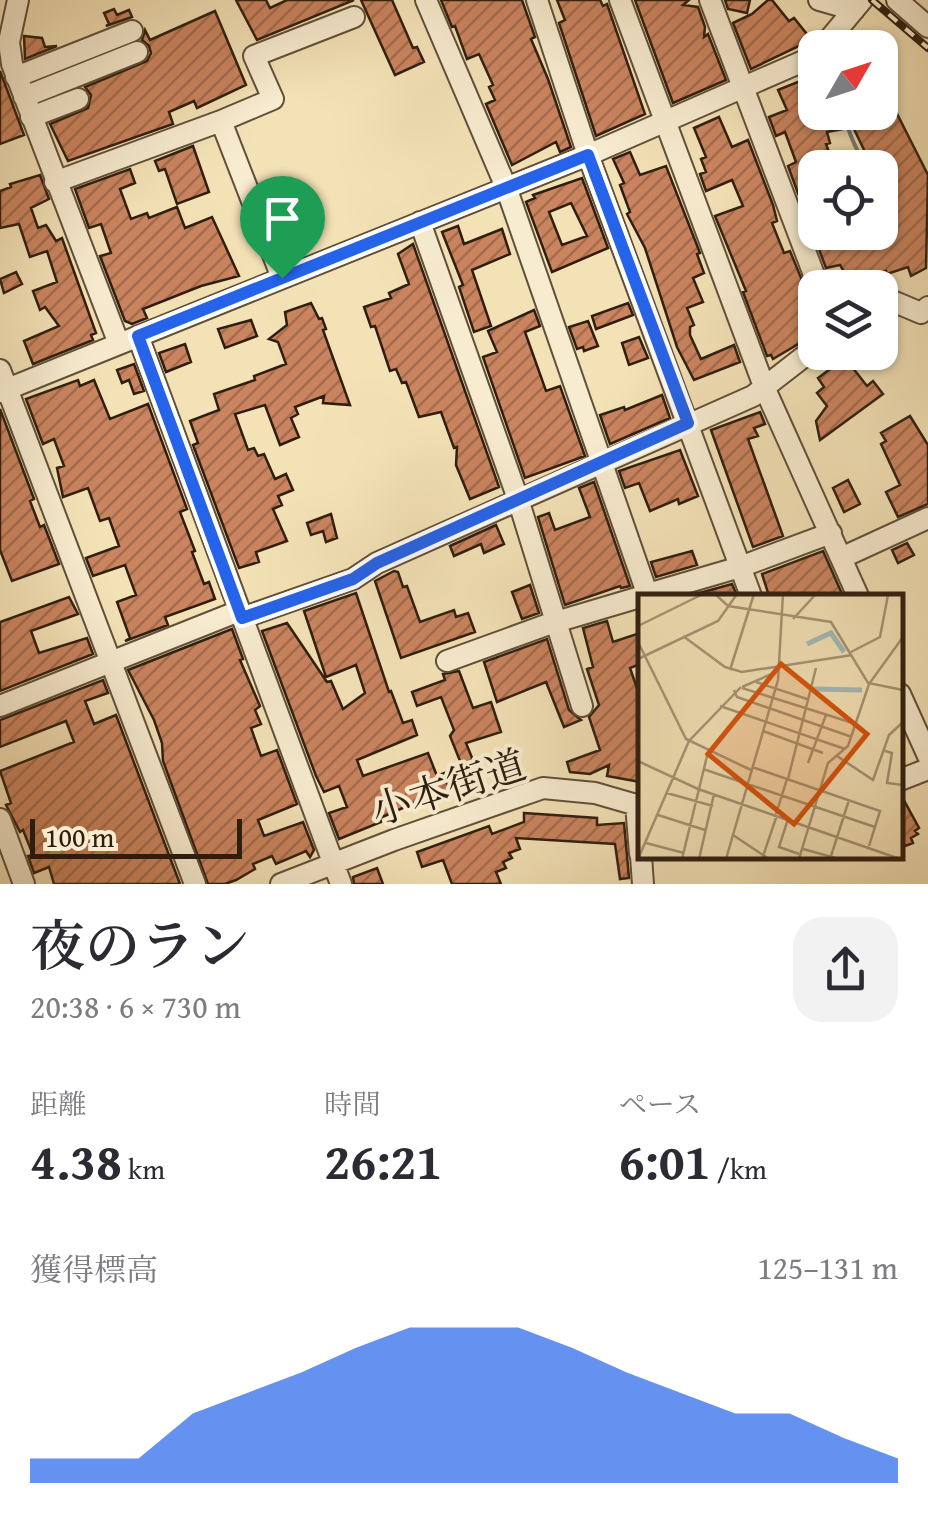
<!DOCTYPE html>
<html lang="ja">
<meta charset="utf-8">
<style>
:root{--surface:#fff;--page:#f2f2f3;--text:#2b2b33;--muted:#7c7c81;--accent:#2563eb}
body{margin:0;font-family:"Gentium Book Plus","Noto Serif JP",serif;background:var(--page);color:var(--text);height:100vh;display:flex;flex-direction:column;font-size:38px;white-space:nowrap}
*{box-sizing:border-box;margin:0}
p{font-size:32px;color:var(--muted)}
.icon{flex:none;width:55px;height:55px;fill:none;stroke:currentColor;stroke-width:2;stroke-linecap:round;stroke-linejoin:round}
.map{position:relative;height:884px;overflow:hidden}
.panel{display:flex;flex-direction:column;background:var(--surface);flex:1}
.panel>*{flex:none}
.needle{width:65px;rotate:51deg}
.controls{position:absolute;left:798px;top:30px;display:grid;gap:20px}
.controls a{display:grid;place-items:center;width:100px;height:100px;border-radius:20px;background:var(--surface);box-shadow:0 2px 8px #0004;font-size:50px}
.scale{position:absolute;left:30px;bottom:25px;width:212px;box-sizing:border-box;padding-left:10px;border:5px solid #2f1e0f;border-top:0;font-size:28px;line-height:35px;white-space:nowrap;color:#2f1e0f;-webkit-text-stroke:8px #f8ecd0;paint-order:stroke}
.pin{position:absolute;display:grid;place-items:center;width:85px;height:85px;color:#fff;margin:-102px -42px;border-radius:50% 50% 50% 0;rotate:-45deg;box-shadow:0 0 10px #0007}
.pin .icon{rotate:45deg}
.round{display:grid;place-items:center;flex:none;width:105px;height:105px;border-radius:30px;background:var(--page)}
.headline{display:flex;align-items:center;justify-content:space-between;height:170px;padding:0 30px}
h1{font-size:55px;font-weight:600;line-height:75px}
.figures{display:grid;grid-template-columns:repeat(3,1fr);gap:15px;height:170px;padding:10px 30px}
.figures div{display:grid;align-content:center}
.figures b{font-size:50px;font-weight:600}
.figures small{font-size:28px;font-weight:400}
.figures p{font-size:28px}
.chart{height:280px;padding:20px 30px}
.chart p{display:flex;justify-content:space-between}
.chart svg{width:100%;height:180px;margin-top:10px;fill:var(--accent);opacity:.7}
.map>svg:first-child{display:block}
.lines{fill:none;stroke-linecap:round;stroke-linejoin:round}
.stream{stroke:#747c76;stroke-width:4}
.building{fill:url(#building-hatch);stroke:#2f1e0f;stroke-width:2.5;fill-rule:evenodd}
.minor-casing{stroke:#604f39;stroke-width:24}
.minor{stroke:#f8ecd0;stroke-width:20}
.rail-casing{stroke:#2f1e0f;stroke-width:8}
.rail{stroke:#f8ecd0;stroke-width:4;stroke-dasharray:11;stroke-linecap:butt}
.route-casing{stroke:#fff;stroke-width:20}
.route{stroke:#2563eb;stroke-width:12}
.labels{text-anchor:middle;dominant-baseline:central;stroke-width:8;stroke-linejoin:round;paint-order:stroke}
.street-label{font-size:40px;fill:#2f1e0f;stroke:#f8ecd0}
.inset-river{fill:none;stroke:#a2baba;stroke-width:5}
.inset-road{fill:none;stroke:#a59474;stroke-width:2.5}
.view{fill:#d6530c;fill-opacity:0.15;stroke:#d6530c;stroke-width:5}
.inset-edge{fill:none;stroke:#2f1e0f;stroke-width:5}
</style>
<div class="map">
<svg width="928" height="884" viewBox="0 0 928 884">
<defs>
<pattern id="building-hatch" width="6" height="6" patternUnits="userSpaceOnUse" patternTransform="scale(2.5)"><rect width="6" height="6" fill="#ca845f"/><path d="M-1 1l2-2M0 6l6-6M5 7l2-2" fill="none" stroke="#a46b4d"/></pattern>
</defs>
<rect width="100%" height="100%" fill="#f4e2b7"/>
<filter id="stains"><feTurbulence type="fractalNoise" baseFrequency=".002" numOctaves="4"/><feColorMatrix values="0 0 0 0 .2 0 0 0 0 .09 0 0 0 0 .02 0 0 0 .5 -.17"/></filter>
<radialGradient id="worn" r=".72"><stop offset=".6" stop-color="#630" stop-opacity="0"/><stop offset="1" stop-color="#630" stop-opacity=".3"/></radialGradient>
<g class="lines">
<path class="stream" d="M 848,126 C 850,140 860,150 863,168"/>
</g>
<path class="building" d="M 236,0 L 266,0 L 270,8 L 287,0 L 354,0 L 257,40 Z
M 361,0 L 392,0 L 413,48 L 417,47 L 424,62 L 395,75 Z
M 441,0 L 522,0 L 535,37 L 531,39 L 548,79 L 571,147 L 560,152 L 556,142 L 512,165 L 486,104 L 495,100 L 489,87 L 493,85 L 479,54 L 467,59 L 455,26 L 452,27 Z
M 557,0 L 600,0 L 603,6 L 607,4 L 645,114 L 596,136 L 559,23 L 565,20 Z
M 635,0 L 689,0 L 683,5 L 698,7 L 705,27 L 704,37 L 708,34 L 726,80 L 673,103 Z
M 725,0 L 750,0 L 747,13 L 728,9 Z
M 768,0 L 772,0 L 789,21 L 794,18 L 810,38 L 797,47 L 751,69 L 733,23 L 752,14 Z
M 114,9 L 117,15 L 129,10 L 132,17 L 106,26 L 109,24 L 104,13 Z
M 215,11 L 246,85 L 197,108 L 194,101 L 169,112 L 173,124 L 68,161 L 50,124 L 88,108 L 91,95 L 85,87 L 147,61 L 151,53 L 149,46 L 142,40 L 145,30 L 150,40 Z
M 24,36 L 42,38 L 45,47 L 57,46 L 25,59 Z
M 0,71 L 24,135 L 0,144 Z
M 815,75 L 815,112 L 880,112 L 880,80 L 928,175 L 926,268 L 911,276 L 908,267 L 887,274 L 886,271 L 852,285 L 840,265 L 826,268 L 805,212 L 807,193 L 815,194 L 815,232 L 880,232 L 880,168 L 869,168 L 866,154 L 853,127 L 827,132 L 830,143 L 826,144 L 835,168 L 815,168 L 815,190 L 799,196 L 788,166 L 796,162 L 785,132 L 776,136 L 769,117 L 787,110 L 778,90 Z
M 719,117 L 732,147 L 748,140 L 773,205 L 777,221 L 772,223 L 784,253 L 790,251 L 815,312 L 815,334 L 773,359 L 771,355 L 767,356 L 743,292 L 746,291 L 715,216 L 743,206 L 732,180 L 706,191 L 700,174 L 706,172 L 701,159 L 706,157 L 694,128 Z
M 193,146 L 209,192 L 177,204 L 165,169 L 159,171 L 155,161 Z
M 630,152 L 640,175 L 666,166 L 700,253 L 697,254 L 704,273 L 693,278 L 703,302 L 687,308 L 694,325 L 690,327 L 690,335 L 701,359 L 734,345 L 740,362 L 694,380 L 677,347 L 645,248 L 627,214 L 630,212 L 620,185 L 624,183 L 613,159 Z
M 130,169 L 135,183 L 120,189 L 131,219 L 147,213 L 149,218 L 177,207 L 185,228 L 212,217 L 239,276 L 201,286 L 143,309 L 147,318 L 132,324 L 125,321 L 100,256 L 111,253 L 101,224 L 89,228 L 75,189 Z
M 40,175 L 49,199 L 31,208 L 38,228 L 46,225 L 56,241 L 62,238 L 96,333 L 91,335 L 93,340 L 33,364 L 24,341 L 59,326 L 45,307 L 40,310 L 33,291 L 57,282 L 47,251 L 30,257 L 19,224 L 0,228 L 0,191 L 11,187 L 10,184 Z
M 582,178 L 608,248 L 552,272 L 526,202 L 535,198 L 533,195 ZM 571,203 L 587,236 L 562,245 L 549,212 Z
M 458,226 L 464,244 L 502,229 L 510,254 L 472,270 L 491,326 L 474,332 L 459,287 L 463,285 L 442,232 Z
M 413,244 L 499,487 L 470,499 L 456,465 L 457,447 L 454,448 L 441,412 L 419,417 L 406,382 L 402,383 L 396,369 L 390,371 L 375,326 L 371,327 L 364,307 L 391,298 L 389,293 L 409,284 L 398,254 Z
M 16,272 L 22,284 L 4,293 L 0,279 Z
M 311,303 L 319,319 L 322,318 L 326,329 L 323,330 L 350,405 L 323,403 L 324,396 L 295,407 L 298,414 L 291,418 L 299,437 L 280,445 L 265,405 L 235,414 L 248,450 L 254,448 L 258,456 L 264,454 L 275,479 L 286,474 L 293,490 L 278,496 L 282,505 L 273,509 L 287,541 L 256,552 L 259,562 L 239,568 L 193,445 L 198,443 L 190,421 L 219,410 L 214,394 L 255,380 L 254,376 L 286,364 L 278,342 L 269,339 L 287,325 L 285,312 Z
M 628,303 L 633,315 L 596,329 L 592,316 Z
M 534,310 L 540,326 L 525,332 L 546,391 L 560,386 L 585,456 L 525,478 L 483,357 L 497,352 L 488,331 Z
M 251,320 L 257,336 L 225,348 L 218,329 Z
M 588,321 L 598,346 L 584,351 L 583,347 L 577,349 L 569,327 Z
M 639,337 L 648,358 L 629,365 L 622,343 Z
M 185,344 L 191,362 L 166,372 L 159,353 Z
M 845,358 L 867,386 L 873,381 L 883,394 L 820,440 L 816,421 L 827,406 L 817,393 L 824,387 L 818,378 Z
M 134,364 L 144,391 L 134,394 L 129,380 L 122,383 L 117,370 Z
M 78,380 L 80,386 L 94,380 L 110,419 L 148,404 L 187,509 L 180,512 L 195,551 L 192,552 L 204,584 L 209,582 L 215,599 L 165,617 L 168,625 L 125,641 L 130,638 L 117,602 L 136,595 L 125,565 L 93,576 L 86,558 L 119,546 L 109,518 L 100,521 L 88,488 L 63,497 L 57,468 L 64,466 L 54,439 L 43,444 L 26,399 Z
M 662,395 L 670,418 L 610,444 L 600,415 L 624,407 L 625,410 Z
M 0,409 L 34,499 L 30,501 L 40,527 L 44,525 L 59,564 L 12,581 L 0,550 Z
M 760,412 L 765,424 L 754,428 L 758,436 L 748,439 L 783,536 L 753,547 L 711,430 Z
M 910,416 L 928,445 L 928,504 L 898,517 L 886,492 L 900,485 L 881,444 L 886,441 L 881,433 Z
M 680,450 L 698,496 L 679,504 L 678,499 L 650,511 L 639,483 L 625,488 L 619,471 Z
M 848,480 L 860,504 L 844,512 L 833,488 Z
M 594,482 L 630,586 L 621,588 L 620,586 L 565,605 L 538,517 L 549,513 L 555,530 L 590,517 L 579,488 Z
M 331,514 L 337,538 L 326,542 L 323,531 L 311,535 L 307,523 Z
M 496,525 L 504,544 L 484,553 L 481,544 L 454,556 L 450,546 Z
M 907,543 L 914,555 L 898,563 L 892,550 Z
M 692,551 L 697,565 L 656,577 L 651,562 Z
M 823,551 L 843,596 L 769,596 L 762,574 Z
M 394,571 L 398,572 L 403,587 L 407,586 L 420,622 L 454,610 L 456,617 L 468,613 L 475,632 L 401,658 L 375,581 Z
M 732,584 L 737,596 L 696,594 Z
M 530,585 L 539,613 L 522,619 L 512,592 Z
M 356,593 L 389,692 L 391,691 L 403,723 L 412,720 L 417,735 L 357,760 L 363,776 L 428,753 L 437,776 L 462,766 L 450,736 L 454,730 L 441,697 L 417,706 L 412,692 L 445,680 L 443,674 L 459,671 L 473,708 L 491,702 L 501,732 L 466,743 L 477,770 L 447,783 L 452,793 L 448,798 L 437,803 L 435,797 L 423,799 L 380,818 L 381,822 L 339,839 L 329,813 L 347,807 L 339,786 L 324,792 L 316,776 L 262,631 L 287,623 L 327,682 L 331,681 L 343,709 L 365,693 L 356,665 L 326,677 L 304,611 Z
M 69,597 L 78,614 L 31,631 L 39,653 L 87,638 L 93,654 L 0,691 L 0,622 Z
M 607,621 L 613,642 L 640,633 L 640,664 L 630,668 L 640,697 L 640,782 L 607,776 L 609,765 L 590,774 L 570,772 L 567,762 L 600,750 L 589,717 L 599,705 L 587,669 L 593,667 L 583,628 Z
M 232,629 L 243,659 L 240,660 L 260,706 L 255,710 L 261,724 L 251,728 L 261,756 L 277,750 L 297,804 L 258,820 L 264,836 L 303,822 L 314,850 L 310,857 L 306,851 L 276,864 L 272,856 L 253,864 L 255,869 L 236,880 L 225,884 L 208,884 L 163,761 L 162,743 L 154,720 L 128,670 Z
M 547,639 L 569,710 L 581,720 L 564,727 L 546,682 L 497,702 L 484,662 Z
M 103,680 L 108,693 L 85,701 L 94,724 L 116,715 L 180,884 L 54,884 L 49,867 L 34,873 L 28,856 L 33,855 L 23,830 L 20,832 L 6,805 L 11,803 L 0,771 L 74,742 L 66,721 L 0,747 L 0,720 Z
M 900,793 L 919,828 L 915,831 L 918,834 L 911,838 L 913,843 L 900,848 Z
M 524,813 L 597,818 L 597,825 L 624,823 L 629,878 L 620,879 L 615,844 L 516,838 L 520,849 L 509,853 L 512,858 L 503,862 L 506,868 L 496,872 L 501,884 L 452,884 L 443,860 L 422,867 L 417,852 L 489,826 L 492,834 L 524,822 Z
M 377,868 L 383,884 L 354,884 L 353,877 Z"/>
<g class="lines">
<defs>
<path id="minor" d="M 18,0 L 9,42 L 12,64 L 119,344
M 426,0 L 506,187 L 648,596
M 537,0 L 588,155 L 751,596
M 620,0 L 765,389 L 858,596
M 710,0 L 819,288
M 819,0 L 854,10
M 897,0 L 928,27
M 822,48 L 862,0
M 16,77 L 132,31
M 24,97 L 137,52
M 31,117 L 78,99
M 221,121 L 273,99 L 254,56 L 354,17
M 55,182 L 221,121 L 282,278
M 420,222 L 518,499 L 582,706
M 880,306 L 890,300 L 921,313 L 928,307
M 138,336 L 341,884
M 0,370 L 195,884
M 0,392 L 588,155 L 815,56
M 841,558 L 928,518
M 641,596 L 740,567 L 831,533
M 242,618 L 353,579 L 377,563 L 753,396 L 815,348
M 447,661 L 549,624 L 640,597
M 900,694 L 928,756
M 0,706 L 239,611
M 900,780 L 928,769
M 636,804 L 640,854
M 0,819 L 24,884
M 641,856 L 643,884
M 281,884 L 394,840 L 543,788 L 595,793 L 640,806"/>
</defs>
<use href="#minor" class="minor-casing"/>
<use href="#minor" class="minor"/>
<defs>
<path id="rail" d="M 872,0 L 928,48"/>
</defs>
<use href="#rail" class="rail-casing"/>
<use href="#rail" class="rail"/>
</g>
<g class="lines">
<defs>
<path id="route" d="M 588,155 L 688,423 L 377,563 L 353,579 L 242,618 L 138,336 Z"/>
</defs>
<use href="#route" class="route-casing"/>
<use href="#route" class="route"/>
</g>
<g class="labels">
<g class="street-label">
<text transform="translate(448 787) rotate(-18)">小本街道</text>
</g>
</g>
<g transform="translate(638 594)">
<rect width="265" height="265" fill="#f4e2b7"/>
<path class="inset-river" d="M 169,50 L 193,39 L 206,58M 175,95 L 224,96"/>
<path class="inset-road" d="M 77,0 L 90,12 L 193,28 L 230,89 L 265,96M 155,25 L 178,0M 0,32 L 65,0M 45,42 L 87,73 L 104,78 L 214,61M 0,48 L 48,145 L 113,176M 213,58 L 242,43 L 250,1M 0,65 L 80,27 L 99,0M 92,76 L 116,0M 118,88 L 169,105M 104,93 L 138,78M 104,94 L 218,130M 96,96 L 99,103 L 214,143M 82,112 L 207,155M 125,137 L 185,159M 247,157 L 254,159 L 249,189 L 265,191M 199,162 L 235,186 L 251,141 L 265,128M 0,167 L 60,195 L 262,265M 170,169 L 188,121M 114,173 L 242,217 L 231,252M 65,175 L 237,233M 150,185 L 178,74M 29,199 L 75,212M 138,220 L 149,185M 20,221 L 67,236M 150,225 L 141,253 L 161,260M 95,241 L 131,265M 8,249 L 46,259M 165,255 L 201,265M 193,262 L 211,206M 0,265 L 51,147 L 103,93M 44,265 L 70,158M 61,265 L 76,200M 88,265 L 140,86 L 145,0M 124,265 L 139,221M 161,265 L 190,169 L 210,152 L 231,90 L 265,43"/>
<path class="view" d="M 143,70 L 229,140 L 156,230 L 70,160 Z"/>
<rect width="265" height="265" class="inset-edge"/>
</g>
<rect width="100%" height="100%" filter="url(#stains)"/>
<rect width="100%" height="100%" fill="url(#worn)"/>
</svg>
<div class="controls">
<a><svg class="needle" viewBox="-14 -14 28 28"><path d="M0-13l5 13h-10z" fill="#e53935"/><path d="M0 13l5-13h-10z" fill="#7c7c81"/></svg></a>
<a><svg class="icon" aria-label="locate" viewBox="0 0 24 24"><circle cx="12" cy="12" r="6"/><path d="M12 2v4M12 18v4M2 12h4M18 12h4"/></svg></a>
<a><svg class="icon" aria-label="layers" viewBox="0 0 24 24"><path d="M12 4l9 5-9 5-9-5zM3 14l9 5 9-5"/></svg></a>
</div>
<div class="scale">100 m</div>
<div class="pin" style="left:282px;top:278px;background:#1e9e55"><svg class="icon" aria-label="arrive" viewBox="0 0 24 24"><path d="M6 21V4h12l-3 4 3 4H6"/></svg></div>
</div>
<section class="panel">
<div class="headline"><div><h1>夜のラン</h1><p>20:38 · 6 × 730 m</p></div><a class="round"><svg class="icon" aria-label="share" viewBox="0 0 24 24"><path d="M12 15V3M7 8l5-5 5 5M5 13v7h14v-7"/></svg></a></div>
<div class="figures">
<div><p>距離</p><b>4.38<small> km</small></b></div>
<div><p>時間</p><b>26:21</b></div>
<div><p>ペース</p><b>6:01<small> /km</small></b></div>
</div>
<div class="chart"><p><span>獲得標高</span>125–131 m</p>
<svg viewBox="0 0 160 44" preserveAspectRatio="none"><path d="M0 44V38L10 38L20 38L30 27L40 22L50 17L60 11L70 6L80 6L90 6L100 11L110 17L120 22L130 27L140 27L150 33L160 38V44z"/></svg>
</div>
</section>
